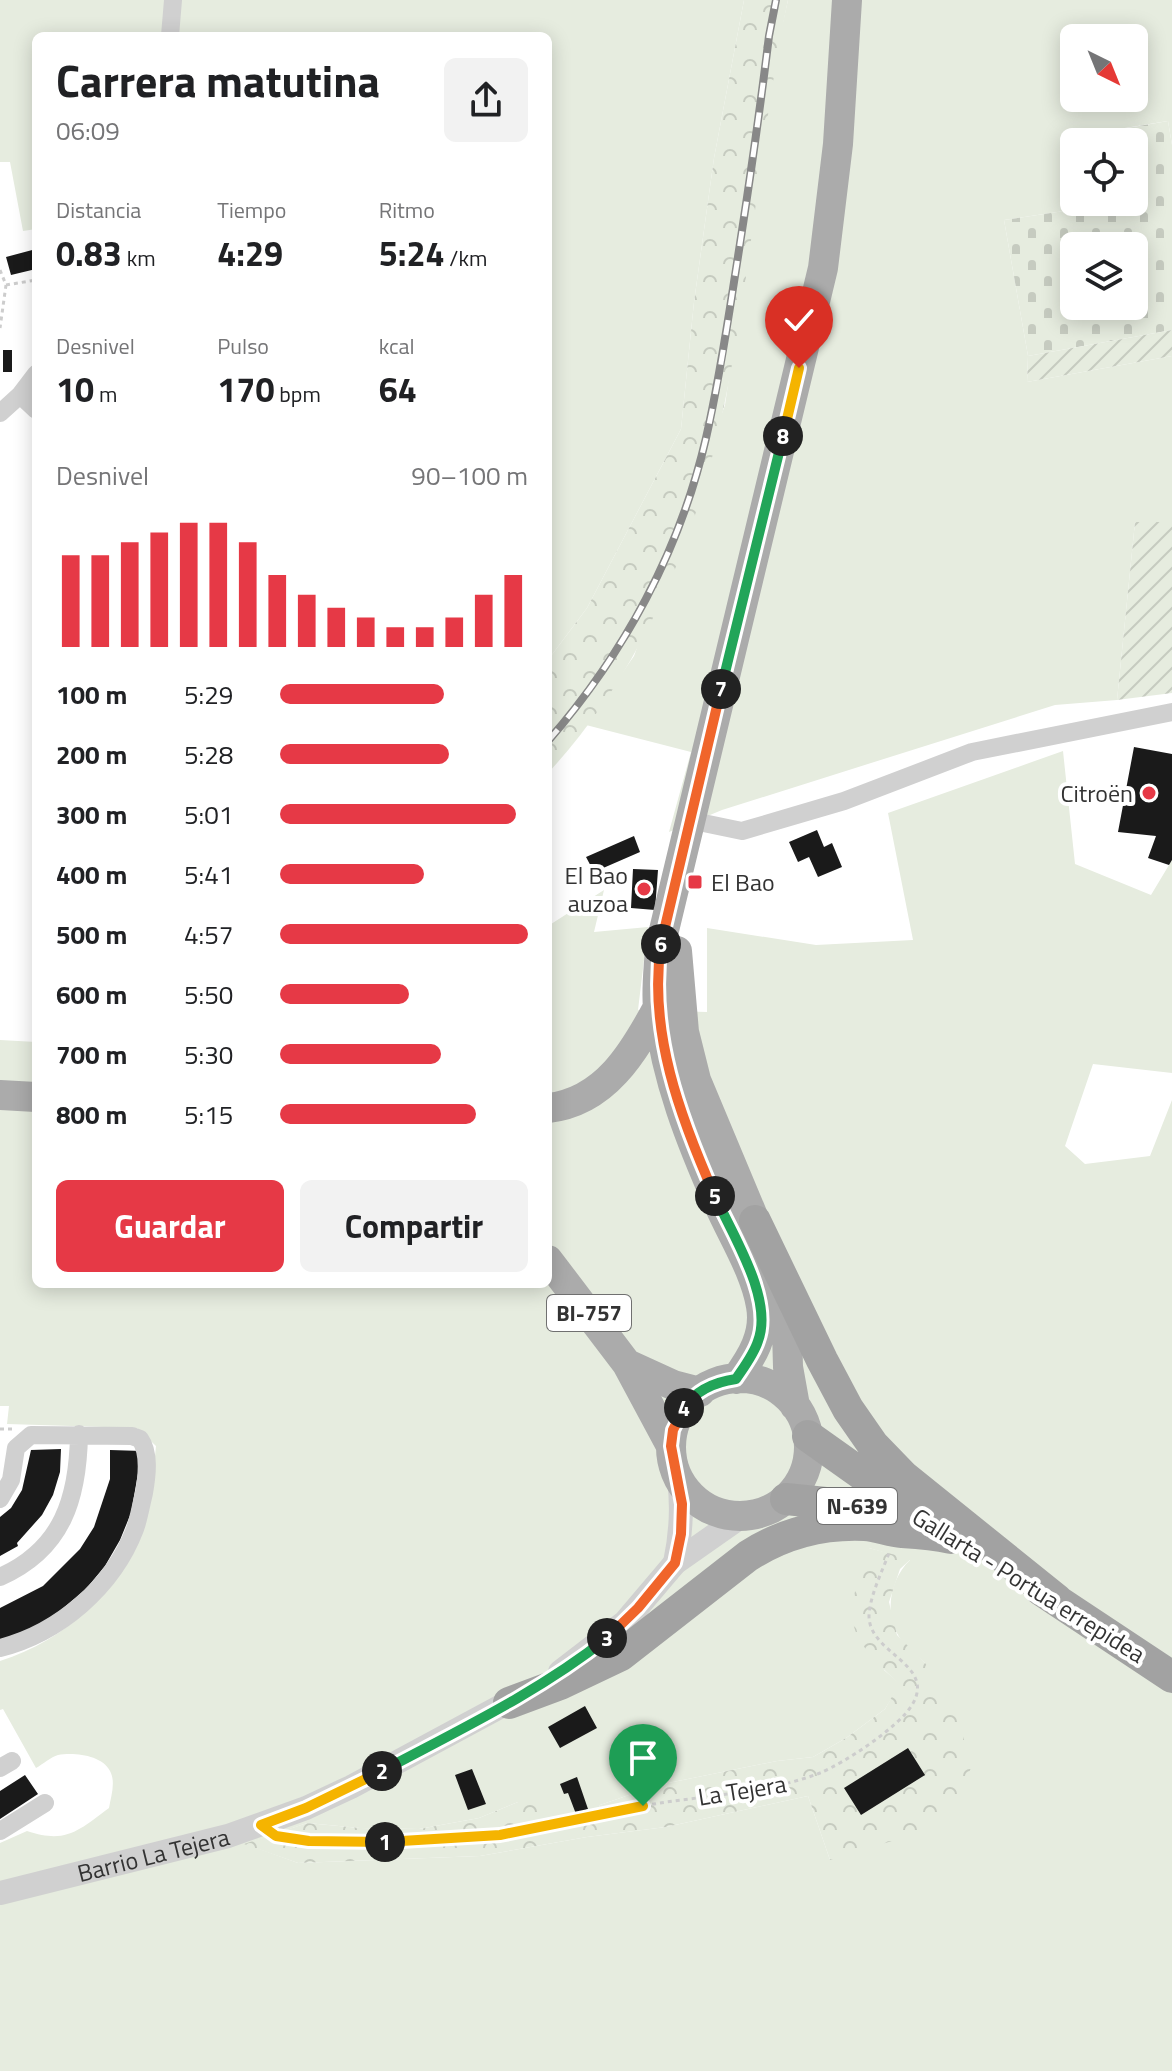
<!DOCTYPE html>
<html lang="es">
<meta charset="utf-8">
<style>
:root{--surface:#fff;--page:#f2f2f2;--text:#202124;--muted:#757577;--accent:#e63946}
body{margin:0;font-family:"Titillium Web",sans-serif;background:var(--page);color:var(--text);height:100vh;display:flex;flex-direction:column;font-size:30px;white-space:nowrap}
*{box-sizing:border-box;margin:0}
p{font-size:26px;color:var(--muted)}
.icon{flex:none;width:44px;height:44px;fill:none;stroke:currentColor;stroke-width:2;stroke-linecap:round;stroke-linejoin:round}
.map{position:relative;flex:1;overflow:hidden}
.drawer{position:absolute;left:32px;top:32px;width:520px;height:1256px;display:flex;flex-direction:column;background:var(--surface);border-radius:12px;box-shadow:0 4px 20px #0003}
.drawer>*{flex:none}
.needle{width:52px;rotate:137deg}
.tools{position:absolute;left:1060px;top:24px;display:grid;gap:16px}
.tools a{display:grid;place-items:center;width:88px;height:88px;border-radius:12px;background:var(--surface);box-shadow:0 4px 20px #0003;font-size:40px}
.pin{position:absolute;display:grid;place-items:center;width:68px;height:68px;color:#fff;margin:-82px -34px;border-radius:50% 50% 50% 0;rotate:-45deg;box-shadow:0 0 8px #0007}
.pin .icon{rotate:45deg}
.km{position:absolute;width:40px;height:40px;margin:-20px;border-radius:50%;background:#222;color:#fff;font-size:22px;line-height:40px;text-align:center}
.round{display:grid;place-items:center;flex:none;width:84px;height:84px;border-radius:12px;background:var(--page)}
.overview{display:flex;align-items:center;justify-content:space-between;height:136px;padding:0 24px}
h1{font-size:44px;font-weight:700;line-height:60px}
.figures{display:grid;grid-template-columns:repeat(3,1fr);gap:12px;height:136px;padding:8px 24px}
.figures div{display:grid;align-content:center}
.figures b{font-size:34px;font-weight:700}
.figures small{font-size:22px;font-weight:400}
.figures p{font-size:22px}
.chart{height:224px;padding:16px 24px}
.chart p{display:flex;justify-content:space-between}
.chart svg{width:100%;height:144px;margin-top:8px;stroke:var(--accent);stroke-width:6}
.cta{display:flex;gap:16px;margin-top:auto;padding:16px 24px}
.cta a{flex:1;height:92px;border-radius:12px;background:var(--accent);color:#fff;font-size:32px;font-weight:700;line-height:92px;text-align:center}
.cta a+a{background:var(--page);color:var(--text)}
ul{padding:0 24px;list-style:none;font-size:26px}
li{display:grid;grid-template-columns:128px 96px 1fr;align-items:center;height:60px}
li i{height:20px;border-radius:10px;background:var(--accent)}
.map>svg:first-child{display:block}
.grass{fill:#e6ecdf;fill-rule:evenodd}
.forest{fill:url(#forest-crowns)}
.cemetery{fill:url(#cemetery-stones);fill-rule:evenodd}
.garden{fill:url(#garden-furrows)}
.building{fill:#1a1a1a}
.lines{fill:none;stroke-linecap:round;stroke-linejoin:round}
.path{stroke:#cdcdcd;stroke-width:3;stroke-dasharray:4 4;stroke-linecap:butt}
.minor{stroke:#d0d0d0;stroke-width:18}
.tertiary{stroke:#d0d0d0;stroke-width:24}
.primary{stroke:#ababab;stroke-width:30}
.trunk{stroke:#a2a2a2;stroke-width:32}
.rail-casing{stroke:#888;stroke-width:8}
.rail{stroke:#fff;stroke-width:5;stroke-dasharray:15;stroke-linecap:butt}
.split-1-casing{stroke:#fff;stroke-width:16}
.split-2-casing{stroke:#fff;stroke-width:16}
.split-3-casing{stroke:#fff;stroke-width:16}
.split-4-casing{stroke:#fff;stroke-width:16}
.split-5-casing{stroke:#fff;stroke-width:16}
.split-6-casing{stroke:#fff;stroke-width:16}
.split-7-casing{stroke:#fff;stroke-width:16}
.split-8-casing{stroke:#fff;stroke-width:16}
.split-9-casing{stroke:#fff;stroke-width:16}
.split-1{stroke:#f5b400;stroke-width:10}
.split-2{stroke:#f5b400;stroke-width:10}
.split-3{stroke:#22a559;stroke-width:10}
.split-4{stroke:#f0652b;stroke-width:10}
.split-5{stroke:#22a559;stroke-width:10}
.split-6{stroke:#f0652b;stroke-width:10}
.split-7{stroke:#f0652b;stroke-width:10}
.split-8{stroke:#22a559;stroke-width:10}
.split-9{stroke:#f5b400;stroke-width:10}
.poi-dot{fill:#e63946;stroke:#fff;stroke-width:3}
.labels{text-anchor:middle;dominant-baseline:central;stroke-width:8;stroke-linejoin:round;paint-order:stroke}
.shield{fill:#fff;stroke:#707070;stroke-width:2}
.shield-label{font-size:22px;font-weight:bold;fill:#333}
.poi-label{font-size:24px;fill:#333;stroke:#fff;text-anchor:end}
.street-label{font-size:24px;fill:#333;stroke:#fff}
</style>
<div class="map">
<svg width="1172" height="2071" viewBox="0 0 1172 2071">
<defs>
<pattern id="forest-crowns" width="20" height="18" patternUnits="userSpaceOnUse" patternTransform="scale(2)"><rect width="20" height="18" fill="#e6ecdf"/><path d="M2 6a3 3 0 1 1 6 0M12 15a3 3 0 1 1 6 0" fill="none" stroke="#c6cbc0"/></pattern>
<pattern id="cemetery-stones" width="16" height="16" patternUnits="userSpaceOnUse" patternTransform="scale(2)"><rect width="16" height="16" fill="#e6ecdf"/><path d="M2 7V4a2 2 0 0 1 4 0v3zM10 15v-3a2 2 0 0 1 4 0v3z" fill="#c6cbc0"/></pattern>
<pattern id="garden-furrows" width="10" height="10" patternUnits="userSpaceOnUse" patternTransform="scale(2)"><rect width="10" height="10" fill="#e6ecdf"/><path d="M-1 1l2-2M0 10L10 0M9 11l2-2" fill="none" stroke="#c6cbc0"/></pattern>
</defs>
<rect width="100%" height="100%" fill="#fff"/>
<path class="grass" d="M 0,0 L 744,0 L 714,158 L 694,302 L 681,429 L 587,608 L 548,660 L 548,36 L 36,36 L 36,229 L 23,231 L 10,162 L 0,162 Z
M 788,0 L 1172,0 L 1172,145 L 1168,121 L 1069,137 L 1074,202 L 1076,202 L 1077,209 L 1004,220 L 1028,356 L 1027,382 L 1172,356 L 1172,522 L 1135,522 L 1117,700 L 1055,705 L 722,810 L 669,832 L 691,752 L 586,725 L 634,656 L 725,405 L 775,58 ZM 1074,38 L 1134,38 L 1134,98 L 1074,98 Z
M 1063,751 L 1075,864 L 1151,895 L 1172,860 L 1172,1073 L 1093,1064 L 1065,1146 L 1085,1164 L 1150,1156 L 1172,1100 L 1172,2071 L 0,2071 L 0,1843 L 27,1831 C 66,1844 78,1831 109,1808 C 111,1796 116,1782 110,1771 C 102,1755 74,1752 58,1755 C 51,1757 43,1764 36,1768 L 3,1709 L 0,1710 L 0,1661 C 74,1638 133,1577 150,1501 C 154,1483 154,1464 156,1446 L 137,1428 L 7,1424 L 9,1406 L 0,1406 L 0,1040 L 36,1042 L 36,1284 L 548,1284 L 548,926 L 604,890 L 594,932 L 648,927 L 638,1010 L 707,1012 L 707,928 L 816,945 L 913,940 L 888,813 ZM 869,1548 L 910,1560 C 891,1578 884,1611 898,1635 C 903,1645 917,1655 925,1663 L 830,1860 L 808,1796 L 666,1827 L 587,1837 L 480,1856 L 298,1863 L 246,1844 L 307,1823 L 360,1828 L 419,1829 L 479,1818 L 518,1802 L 552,1816 L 589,1826 L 600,1805 L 658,1785 L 777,1761 L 813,1757 L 846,1738 L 885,1709 L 900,1684 L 884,1670 Z"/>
<path class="forest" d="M 744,0 L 788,0 C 760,134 752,272 724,406 C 697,539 641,673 548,773 L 548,660 L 587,608 L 681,429 L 694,302 L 714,158 Z
M 869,1548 L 911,1559 L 900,1569 L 889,1602 L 897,1635 L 925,1663 L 956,1707 L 971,1768 L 944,1825 L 830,1860 L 808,1796 L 666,1827 L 587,1837 L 480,1856 L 298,1863 L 244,1844 L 307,1823 L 360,1828 L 419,1829 L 479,1818 L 518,1802 L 544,1798 L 552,1816 L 589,1826 L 600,1805 L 658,1785 L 777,1761 L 813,1757 L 846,1738 L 885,1709 L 899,1684 C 843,1631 843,1621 869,1548 Z"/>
<path class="cemetery" d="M 1168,121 L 1172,145 L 1172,330 L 1028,356 L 1004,220 L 1077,209 L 1076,202 L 1134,202 L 1134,142 L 1074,142 L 1074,183 L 1069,138 ZM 1074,246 L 1134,246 L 1134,306 L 1074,306 Z"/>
<path class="garden" d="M 1172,330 L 1172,356 L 1027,382 L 1028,356 Z
M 1135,522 L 1172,522 L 1172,693 L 1117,700 Z"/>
<path class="building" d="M 36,249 L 36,269 L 11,275 L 6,257 Z
M 3,350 L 12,350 L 12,372 L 3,372 Z
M 1134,747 L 1172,754 L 1172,860 L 1169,865 L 1148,858 L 1156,836 L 1118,832 Z
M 817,830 L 824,847 L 832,843 L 842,867 L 818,877 L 809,857 L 798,862 L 789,842 Z
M 634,836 L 640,852 L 594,872 L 586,857 Z
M 633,869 L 658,870 L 655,910 L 631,908 Z
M 61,1449 L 60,1472 L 53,1495 L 42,1515 L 17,1543 L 18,1546 L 0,1556 L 0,1517 L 11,1508 L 22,1490 L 31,1450 Z
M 110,1450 L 142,1451 L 131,1513 L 120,1540 L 105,1566 L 86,1589 L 61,1610 L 36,1627 L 0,1640 L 0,1608 L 43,1586 L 80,1549 L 94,1527 L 110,1479 Z
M 585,1706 L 597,1728 L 560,1748 L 548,1727 Z
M 908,1748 L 925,1775 L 861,1815 L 844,1788 Z
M 472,1769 L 486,1804 L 468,1810 L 455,1775 Z
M 25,1775 L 38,1794 L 0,1819 L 0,1791 Z
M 577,1777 L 588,1809 L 576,1814 L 568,1793 L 564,1794 L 560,1784 Z"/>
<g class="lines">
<path class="path" d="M 0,270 L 6,285 L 0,328
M 6,285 L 36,280
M 0,1429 L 12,1429
M 288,1838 C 356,1849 432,1844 500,1835 C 551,1829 602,1813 654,1804 C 708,1795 768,1793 820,1773 C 844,1763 898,1728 912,1705 C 937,1664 869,1654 869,1616 C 870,1595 882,1572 889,1553"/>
<path class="minor" d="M 170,36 L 173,0
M 20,395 L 36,410
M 0,413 L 20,395 L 36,374
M 689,820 L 742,831 L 844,801 L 972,752 L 1172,712
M 0,1499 L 11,1480 L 16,1448 L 31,1435 L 132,1436 L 140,1439 C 150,1453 147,1476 144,1493 C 141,1505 139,1518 135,1529 C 113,1587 59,1633 0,1648
M 0,1577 C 63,1549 78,1498 79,1434
M 0,1768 L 12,1761
M 0,1831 L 45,1803"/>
<g class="tertiary">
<path d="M 675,1563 C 681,1534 683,1509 679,1480"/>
<path d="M 560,1672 L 625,1622 L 675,1563 L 742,1516"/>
<path id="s1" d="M 0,1893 L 228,1836 L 306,1808 L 351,1787 L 522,1695"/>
</g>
<path class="primary" d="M 677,951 L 684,1032 L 696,1080 L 755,1221 L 776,1283 L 787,1330 L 788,1367 L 795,1406
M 0,1095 L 36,1097
M 548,1108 C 605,1102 634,1052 658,1007
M 548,1260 L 627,1364 L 671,1446
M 627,1364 L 673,1385 L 700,1392
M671 1447a69 69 0 1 1 138 0a69 69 0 1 1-138 0Z
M 736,1379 C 752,1357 766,1334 761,1306 C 755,1271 733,1237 719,1205 C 691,1142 665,1077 658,1008 C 656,988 659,967 660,947 L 823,268 L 838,144 L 847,0"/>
<path class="trunk" d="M 755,1221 L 822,1360 L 848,1409 L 873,1445 L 903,1476 L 1057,1600
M 808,1436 L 939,1529
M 786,1499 L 855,1506 L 877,1512
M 1041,1590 L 1172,1677
M 509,1703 L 560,1684 L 621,1655 L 748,1556 C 784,1533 822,1523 865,1525 C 878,1526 890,1531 902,1532 C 919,1533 934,1534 951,1538"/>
<defs>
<path id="rail" d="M 548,741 C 624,654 680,551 706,438 C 718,386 726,334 734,282 C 747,200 759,118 769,36 L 776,0"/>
</defs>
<use href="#rail" class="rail-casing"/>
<use href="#rail" class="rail"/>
</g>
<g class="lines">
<defs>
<path id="split-1" d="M 385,1842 L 500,1835 L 643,1806"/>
<path id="split-2" d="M 382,1771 L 306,1808 L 261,1825 L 276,1836 L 309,1841 L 385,1842"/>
<path id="split-3" d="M 382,1771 C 459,1730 539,1692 607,1638"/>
<path id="split-4" d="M 607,1638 L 638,1608 L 675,1563 L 681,1534 L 682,1504 L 671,1446 L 673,1430 L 684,1408"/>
<path id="split-5" d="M 684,1408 C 696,1390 715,1382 736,1379 C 744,1367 754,1354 758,1341 C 774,1299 732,1234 715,1196"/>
<path id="split-6" d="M 661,944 C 648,1031 680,1117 715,1196"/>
<path id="split-7" d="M 661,944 L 721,689"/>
<path id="split-8" d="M 721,689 L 783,436"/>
<path id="split-9" d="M 783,436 L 799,368"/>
</defs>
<use href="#split-1" class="split-1-casing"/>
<use href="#split-2" class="split-2-casing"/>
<use href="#split-3" class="split-3-casing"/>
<use href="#split-4" class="split-4-casing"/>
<use href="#split-5" class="split-5-casing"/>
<use href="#split-6" class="split-6-casing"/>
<use href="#split-7" class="split-7-casing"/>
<use href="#split-8" class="split-8-casing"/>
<use href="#split-9" class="split-9-casing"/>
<use href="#split-1" class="split-1"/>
<use href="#split-2" class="split-2"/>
<use href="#split-3" class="split-3"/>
<use href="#split-4" class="split-4"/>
<use href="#split-5" class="split-5"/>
<use href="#split-6" class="split-6"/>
<use href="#split-7" class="split-7"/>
<use href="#split-8" class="split-8"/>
<use href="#split-9" class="split-9"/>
</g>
<g class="poi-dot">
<circle cx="1149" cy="793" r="8"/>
<rect x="687" y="874" width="16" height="16" rx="4"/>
<circle cx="644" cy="889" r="8"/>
</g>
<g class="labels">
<g class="shield">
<rect x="547" y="1295" width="84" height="36" rx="6"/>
<rect x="817" y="1488" width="80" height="36" rx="6"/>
</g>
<g class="shield-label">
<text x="589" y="1313">BI-757</text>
<text x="857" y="1506">N-639</text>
</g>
<g class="poi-label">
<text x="1133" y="793">Citroën</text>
<text x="628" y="875">El Bao<tspan x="628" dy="28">auzoa</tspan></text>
<text x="711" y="882" text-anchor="start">El Bao</text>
</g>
<g class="street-label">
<text transform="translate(1029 1585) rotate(32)">Gallarta - Portua errepidea</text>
<text transform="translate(742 1790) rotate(-9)">La Tejera</text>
<text stroke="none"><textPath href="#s1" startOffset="158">Barrio La Tejera</textPath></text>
</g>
</g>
</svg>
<div class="tools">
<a><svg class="needle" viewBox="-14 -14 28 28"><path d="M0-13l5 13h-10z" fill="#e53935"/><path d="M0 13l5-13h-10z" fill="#757577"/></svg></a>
<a><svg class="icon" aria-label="locate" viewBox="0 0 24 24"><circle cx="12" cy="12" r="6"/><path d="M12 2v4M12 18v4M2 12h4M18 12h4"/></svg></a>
<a><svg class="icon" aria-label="layers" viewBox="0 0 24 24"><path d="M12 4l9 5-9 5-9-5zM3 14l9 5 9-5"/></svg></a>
</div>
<div class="pin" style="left:643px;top:1806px;background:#1e9e55"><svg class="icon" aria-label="arrive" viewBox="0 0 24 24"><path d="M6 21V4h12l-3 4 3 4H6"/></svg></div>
<div class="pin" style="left:799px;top:368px;background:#d93025"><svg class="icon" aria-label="check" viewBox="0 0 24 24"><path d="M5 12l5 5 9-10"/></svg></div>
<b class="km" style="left:385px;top:1842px">1</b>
<b class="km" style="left:382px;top:1771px">2</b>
<b class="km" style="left:607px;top:1638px">3</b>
<b class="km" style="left:684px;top:1408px">4</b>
<b class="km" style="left:715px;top:1196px">5</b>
<b class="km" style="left:661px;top:944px">6</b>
<b class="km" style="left:721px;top:689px">7</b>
<b class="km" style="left:783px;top:436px">8</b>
<section class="drawer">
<div class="overview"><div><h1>Carrera matutina</h1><p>06:09</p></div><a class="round"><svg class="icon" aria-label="share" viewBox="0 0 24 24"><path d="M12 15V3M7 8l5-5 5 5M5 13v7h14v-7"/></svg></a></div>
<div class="figures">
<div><p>Distancia</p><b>0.83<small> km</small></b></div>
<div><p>Tiempo</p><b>4:29</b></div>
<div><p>Ritmo</p><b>5:24<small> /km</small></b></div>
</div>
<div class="figures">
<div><p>Desnivel</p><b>10<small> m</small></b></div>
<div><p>Pulso</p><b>170<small> bpm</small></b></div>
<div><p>kcal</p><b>64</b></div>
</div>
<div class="chart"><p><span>Desnivel</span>90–100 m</p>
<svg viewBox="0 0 160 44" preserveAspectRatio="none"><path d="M5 44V16M15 44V16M25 44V12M35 44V9M45 44V6M55 44V6M65 44V12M75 44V22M85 44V28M95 44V32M105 44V35M115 44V38M125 44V38M135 44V35M145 44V28M155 44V22"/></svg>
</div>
<ul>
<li><b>100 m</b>5:29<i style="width:66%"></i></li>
<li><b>200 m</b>5:28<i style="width:68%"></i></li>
<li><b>300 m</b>5:01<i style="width:95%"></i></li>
<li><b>400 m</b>5:41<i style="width:58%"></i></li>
<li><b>500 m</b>4:57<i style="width:100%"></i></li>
<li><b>600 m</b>5:50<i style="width:52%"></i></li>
<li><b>700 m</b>5:30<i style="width:65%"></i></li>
<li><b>800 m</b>5:15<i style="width:79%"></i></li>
</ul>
<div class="cta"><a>Guardar</a><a>Compartir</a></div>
</section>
</div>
